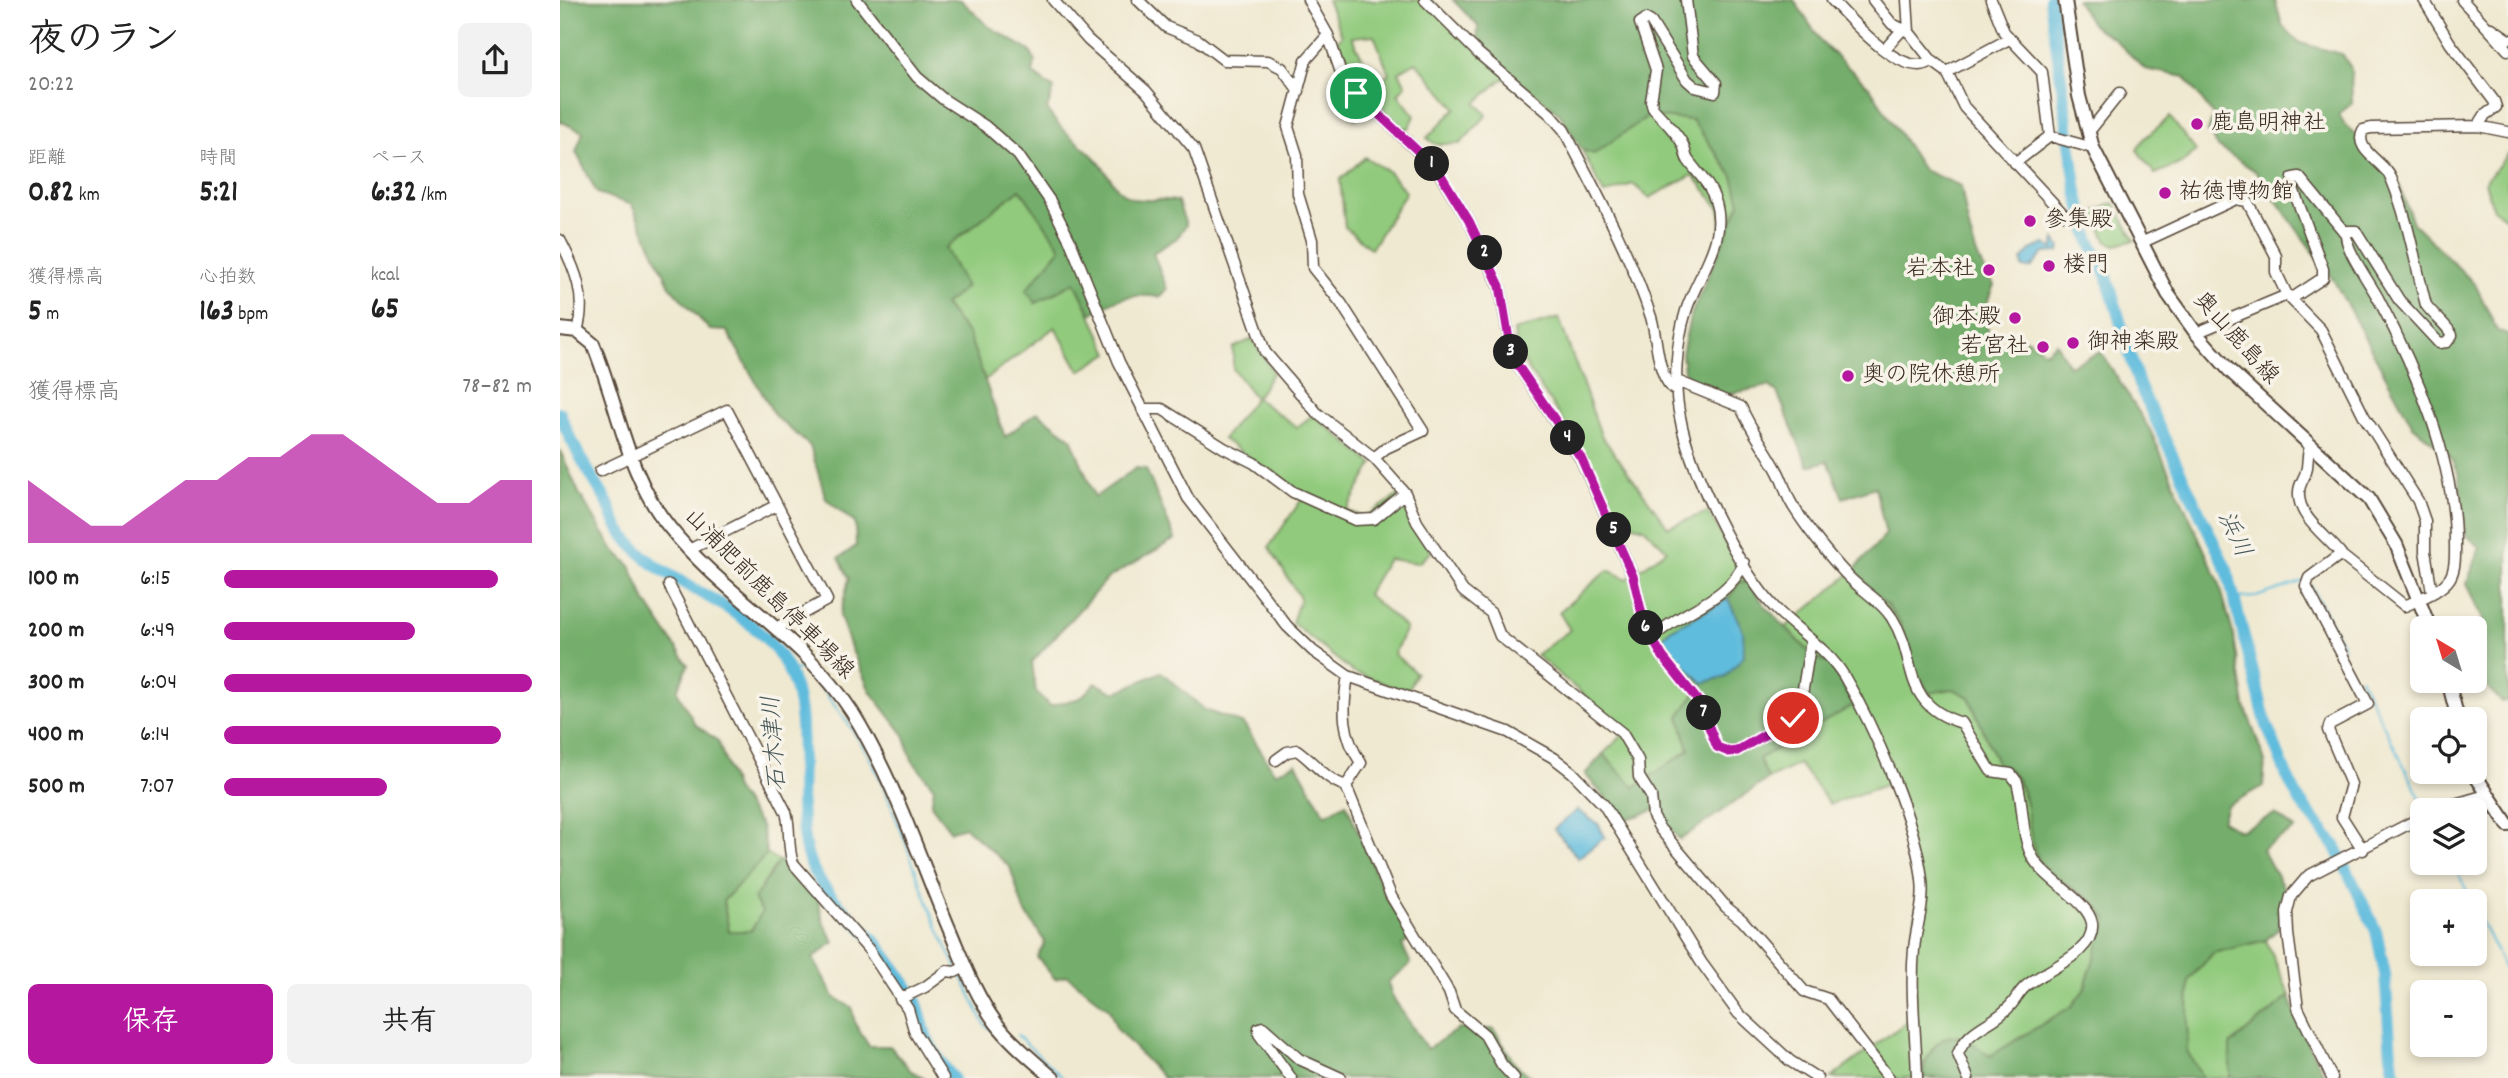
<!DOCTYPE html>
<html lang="ja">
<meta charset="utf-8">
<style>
:root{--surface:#fff;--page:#f2f2f2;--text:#222;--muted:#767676;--accent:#b5179e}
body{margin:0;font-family:Dekko,"Klee One",sans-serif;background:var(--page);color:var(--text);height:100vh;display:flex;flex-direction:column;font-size:26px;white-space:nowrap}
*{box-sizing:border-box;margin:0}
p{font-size:23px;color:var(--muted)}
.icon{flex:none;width:38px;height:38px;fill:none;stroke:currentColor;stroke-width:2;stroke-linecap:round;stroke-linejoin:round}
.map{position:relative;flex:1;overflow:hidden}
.details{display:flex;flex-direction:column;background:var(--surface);width:560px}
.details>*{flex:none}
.needle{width:46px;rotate:322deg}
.controls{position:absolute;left:1850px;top:616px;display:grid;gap:14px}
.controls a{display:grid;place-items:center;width:77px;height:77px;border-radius:10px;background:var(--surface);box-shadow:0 4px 10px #0003;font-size:35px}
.pin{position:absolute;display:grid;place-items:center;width:60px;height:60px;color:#fff;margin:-30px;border:4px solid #fff;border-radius:50%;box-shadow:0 2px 7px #0007}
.km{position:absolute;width:35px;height:35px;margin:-18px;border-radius:50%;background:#222;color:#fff;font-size:19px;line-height:35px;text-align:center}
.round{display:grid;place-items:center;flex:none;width:74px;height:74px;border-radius:10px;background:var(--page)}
.head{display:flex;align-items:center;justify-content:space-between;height:119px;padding:0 28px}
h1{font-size:38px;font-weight:700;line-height:52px}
.metrics{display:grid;grid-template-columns:repeat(3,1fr);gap:10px;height:119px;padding:7px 28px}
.metrics div{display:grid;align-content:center}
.metrics b{font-size:30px;font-weight:700}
.metrics small{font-size:19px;font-weight:400}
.metrics p{font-size:19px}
.chart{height:196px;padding:14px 28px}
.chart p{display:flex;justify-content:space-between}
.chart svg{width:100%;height:126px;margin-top:7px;fill:var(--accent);opacity:.7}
.primary-button{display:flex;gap:14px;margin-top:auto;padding:14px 28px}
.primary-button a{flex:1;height:80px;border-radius:10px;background:var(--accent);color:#fff;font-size:28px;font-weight:700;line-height:80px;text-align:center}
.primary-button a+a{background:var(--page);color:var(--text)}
ul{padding:0 28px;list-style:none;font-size:23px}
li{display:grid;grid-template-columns:112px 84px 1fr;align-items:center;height:52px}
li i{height:18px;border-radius:9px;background:var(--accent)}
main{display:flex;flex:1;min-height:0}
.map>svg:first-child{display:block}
.green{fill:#91ca7d;stroke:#667a4e;stroke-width:2;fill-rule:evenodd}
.forest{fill:#74ae6c;stroke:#586c45;stroke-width:2}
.water{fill:#5fbcdd;stroke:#4d737e;stroke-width:2}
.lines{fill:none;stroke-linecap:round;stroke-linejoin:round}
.stream{stroke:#5fbcdd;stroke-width:2}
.river{stroke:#5fbcdd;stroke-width:12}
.minor-casing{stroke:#564739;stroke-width:13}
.major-casing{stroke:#564739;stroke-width:16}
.minor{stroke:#fff;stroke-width:10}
.major{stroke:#fff;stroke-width:12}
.route-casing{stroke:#fff;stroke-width:14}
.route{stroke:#b5179e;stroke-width:9}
.poi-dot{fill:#b5179e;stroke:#f7f3e8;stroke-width:2.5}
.labels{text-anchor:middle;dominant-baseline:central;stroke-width:7;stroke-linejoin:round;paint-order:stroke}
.poi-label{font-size:23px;fill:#3b2a1e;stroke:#f7f3e8;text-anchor:start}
.street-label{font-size:23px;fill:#3b2a1e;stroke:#f7f3e8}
.water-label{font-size:24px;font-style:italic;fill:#465657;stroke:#f7f3e8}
</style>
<main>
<section class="details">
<div class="head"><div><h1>夜のラン</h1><p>20:22</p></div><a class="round"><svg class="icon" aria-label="share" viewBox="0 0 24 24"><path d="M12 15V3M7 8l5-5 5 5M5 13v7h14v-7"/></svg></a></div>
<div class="metrics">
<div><p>距離</p><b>0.82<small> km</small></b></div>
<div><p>時間</p><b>5:21</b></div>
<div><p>ペース</p><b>6:32<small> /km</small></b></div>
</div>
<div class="metrics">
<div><p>獲得標高</p><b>5<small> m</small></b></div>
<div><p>心拍数</p><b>163<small> bpm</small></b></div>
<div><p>kcal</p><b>65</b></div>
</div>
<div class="chart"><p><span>獲得標高</span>78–82 m</p>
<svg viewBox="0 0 160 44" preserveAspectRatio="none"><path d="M0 44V22L10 30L20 38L30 38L40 30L50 22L60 22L70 14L80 14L90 6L100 6L110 14L120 22L130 30L140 30L150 22L160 22V44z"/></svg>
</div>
<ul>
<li><b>100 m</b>6:15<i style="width:89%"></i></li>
<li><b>200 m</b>6:49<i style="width:62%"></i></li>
<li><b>300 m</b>6:04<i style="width:100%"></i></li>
<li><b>400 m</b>6:14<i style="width:90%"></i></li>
<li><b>500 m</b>7:07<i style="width:53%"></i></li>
</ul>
<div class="primary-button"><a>保存</a><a>共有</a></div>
</section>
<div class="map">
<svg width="1948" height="1078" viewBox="0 0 1948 1078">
<rect width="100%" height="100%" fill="#f7f3e8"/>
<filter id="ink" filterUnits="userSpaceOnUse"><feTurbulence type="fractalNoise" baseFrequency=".0143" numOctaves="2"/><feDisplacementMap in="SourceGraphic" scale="14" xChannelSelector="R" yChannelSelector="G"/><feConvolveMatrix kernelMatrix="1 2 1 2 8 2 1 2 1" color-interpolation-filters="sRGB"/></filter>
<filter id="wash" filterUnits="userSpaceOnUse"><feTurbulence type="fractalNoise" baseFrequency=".00686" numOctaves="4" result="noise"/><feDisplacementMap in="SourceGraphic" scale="28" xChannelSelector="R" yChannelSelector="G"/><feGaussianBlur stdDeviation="1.57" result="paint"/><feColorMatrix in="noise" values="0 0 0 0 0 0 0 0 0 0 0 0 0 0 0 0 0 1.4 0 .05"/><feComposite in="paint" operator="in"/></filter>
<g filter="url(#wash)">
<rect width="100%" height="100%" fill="#f0e9d1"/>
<path class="green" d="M 767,0 L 871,0 L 917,43 L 921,51 L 955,77 L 941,80 L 916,103 L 927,115 L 900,144 L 875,144 L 867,138 L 896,108 L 856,62 L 839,72 L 846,85 L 838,94 L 855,116 L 849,128 L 835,132 L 813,111 L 794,119 L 774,100 L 773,85 L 788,73 L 777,41 L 782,36 ZM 814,35 L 829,74 L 815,84 L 792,37 Z
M 1088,116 L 1132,120 L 1173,176 L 1180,203 L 1162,239 L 1160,209 L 1133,175 L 1089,198 L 1073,184 L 1044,194 L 1022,150 L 1035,153 Z
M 1610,117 L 1636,151 L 1622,163 L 1595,174 L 1577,150 L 1585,138 Z
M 1948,154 L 1948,220 L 1933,209 L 1925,182 Z
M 805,157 L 829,172 L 846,192 L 811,249 L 785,227 L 780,180 Z
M 460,189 L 501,248 L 476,303 L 515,282 L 549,353 L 520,371 L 495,327 L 425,380 L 409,336 L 384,304 L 405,286 L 385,248 Z
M 1554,203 L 1575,240 L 1556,245 L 1547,242 L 1534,212 Z
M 999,318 L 1041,435 L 1108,527 L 1148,512 L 1188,582 L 1181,581 L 1168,599 L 1110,630 L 1102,638 L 1137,680 L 1143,683 L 1119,716 L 1129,750 L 1073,788 L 1043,754 L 1067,731 L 976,655 L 1010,630 L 999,612 L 1048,570 L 1067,579 L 1107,550 L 1084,528 L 1058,520 L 1023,451 L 957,352 L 954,331 Z
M 692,339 L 713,372 L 696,398 L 737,427 L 753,415 L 813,464 L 786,511 L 805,517 L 839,495 L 871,552 L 858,563 L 828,559 L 807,594 L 846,628 L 834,654 L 856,673 L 847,692 L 793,672 L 732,623 L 740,598 L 709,547 L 744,496 L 663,439 L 695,398 L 673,369 L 673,348 Z
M 1292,572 L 1327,605 L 1341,624 L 1352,667 L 1409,697 L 1438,765 L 1452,770 L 1502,884 L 1532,901 L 1547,918 L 1524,990 L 1512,1006 L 1430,1056 L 1404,1038 L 1363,1063 L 1363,1078 L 1271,1078 L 1349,1020 L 1351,963 L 1359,883 L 1331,783 L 1270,804 L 1239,764 L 1208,779 L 1198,759 L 1293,705 L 1270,664 L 1254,657 L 1226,627 Z
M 207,854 L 219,861 L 194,899 L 202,912 L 191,931 L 169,931 L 163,901 Z
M 1706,940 L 1730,996 L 1670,1045 L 1670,1078 L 1639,1077 L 1627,1051 L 1629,980 L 1653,953 Z"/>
<path class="forest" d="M 0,0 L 401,0 L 428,26 L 470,51 L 475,61 L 473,74 L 494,89 L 487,109 C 499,131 520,142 537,160 C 546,170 554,188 565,195 C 581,205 601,196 618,202 L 626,225 L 617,238 L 593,253 L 607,289 L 600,297 C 569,293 558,297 531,314 L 515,282 L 476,303 L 466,290 L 501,248 L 460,189 L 385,248 L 406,287 L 384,305 L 409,336 L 445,437 L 477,412 L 511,438 L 535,497 L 576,468 L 586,469 L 615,539 L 548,578 L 472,662 L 476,692 L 490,706 L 520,698 L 536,683 L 555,693 L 601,672 L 645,710 L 684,724 L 715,773 L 736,763 L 765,815 L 786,803 L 827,899 L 852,939 L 842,945 L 851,964 L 828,982 L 832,996 L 867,1049 L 898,1029 L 934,1029 L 955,1064 L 973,1078 L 603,1078 L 557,1029 L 549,1009 L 507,975 L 495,979 L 477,957 L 485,942 L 463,908 L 450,867 L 405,827 L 391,831 L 371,805 L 374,788 L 352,760 L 344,735 L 310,691 L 291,648 L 280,616 L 289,578 L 279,558 L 296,546 L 295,523 L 266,499 L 250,446 L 215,416 L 167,331 L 150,330 L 111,288 L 72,205 L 37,193 L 16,152 L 23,132 L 0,121 Z
M 893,0 L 1234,0 L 1262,43 L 1310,88 L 1363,170 L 1401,186 C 1407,220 1412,258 1434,285 C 1423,309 1420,325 1438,346 L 1467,339 L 1485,352 L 1496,343 L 1509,366 L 1541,352 L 1590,430 L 1659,582 L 1674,637 L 1685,706 L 1705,762 L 1703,786 L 1667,806 L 1662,821 L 1680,831 L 1715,814 L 1735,829 L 1702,849 L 1724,889 L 1719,928 L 1706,940 L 1653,953 L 1629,980 L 1627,1051 L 1643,1078 L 1363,1078 C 1363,1056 1381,1027 1406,1039 C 1414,1043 1422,1051 1430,1056 L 1512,1006 L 1524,990 L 1547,918 C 1542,913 1538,906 1533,902 C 1514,886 1486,878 1476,854 C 1463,822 1475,779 1438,765 L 1409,697 L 1394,689 L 1369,693 L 1352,667 L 1341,624 L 1327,605 L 1292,572 L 1326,534 L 1315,487 L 1283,498 L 1268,461 L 1248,466 L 1217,392 L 1209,386 L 1164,395 L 1131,380 L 1124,371 L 1122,354 L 1130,317 L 1180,203 L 1173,176 L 1132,120 L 1088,116 L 1034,154 L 1022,150 L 999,113 L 921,51 L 917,43 L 918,26 Z
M 1516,0 L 1715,0 L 1722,25 L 1740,43 L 1782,54 L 1791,68 L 1792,103 L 1779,114 L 1784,124 L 1834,170 L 1853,223 L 1915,284 L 1938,332 L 1948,334 L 1948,701 L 1942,702 L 1915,675 L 1915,629 L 1924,621 L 1907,583 L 1920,547 L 1905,534 L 1899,475 L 1890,456 L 1853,426 L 1774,281 L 1695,171 L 1657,146 L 1648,132 L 1653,115 L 1625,77 L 1585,69 L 1553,38 L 1533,26 Z
M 0,450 L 19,493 L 53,549 L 70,565 L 86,602 L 128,665 L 117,691 L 135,724 L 158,741 L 175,789 L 201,826 L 207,854 L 163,901 L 169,931 L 191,931 L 202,912 L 194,899 L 219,861 L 228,861 L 258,900 L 264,924 L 274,942 L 253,958 L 274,997 L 292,1008 L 295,1024 L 309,1046 L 330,1046 L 350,1070 L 364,1078 L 0,1078 Z
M 1181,581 L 1188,582 L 1207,608 L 1254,657 L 1270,664 L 1294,705 L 1199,759 L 1208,779 L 1120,840 L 1095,810 L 1064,820 L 1025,774 L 1043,754 L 1074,787 L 1129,750 L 1119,716 L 1143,683 L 1166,676 L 1183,631 L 1168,599 Z
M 1730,996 L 1738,1024 L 1766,1078 L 1670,1078 L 1670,1045 Z"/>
<path class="water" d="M 1495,240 L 1500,247 L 1499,252 L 1484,253 L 1471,268 L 1463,268 L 1462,260 L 1471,250 L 1485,244 L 1493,249 Z
M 1168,599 L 1183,631 L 1184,656 L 1166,676 L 1143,683 L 1111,653 L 1102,638 L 1110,630 Z
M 1017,810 L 1038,824 L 1045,837 L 1018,858 L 994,829 Z"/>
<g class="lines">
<path class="stream" d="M 1751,585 L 1784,648
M 1677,598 L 1696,597 L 1744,581
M 230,671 L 242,668 L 247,670 C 272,702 297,732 315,768 C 346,833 363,904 397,968
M 1800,678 L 1865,808
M 1893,863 L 1912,901
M 1914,907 L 1948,975
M 400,973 L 425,1025 L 434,1032
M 457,1035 L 503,1078"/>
<path class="river" d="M 1490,0 L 1517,192 L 1529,239 L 1547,277 L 1579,385 L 1667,570 L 1706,723 L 1727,776 L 1739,800 L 1776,847 L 1816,931 L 1825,974 L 1831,1055 L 1836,1078
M 0,413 C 11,445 30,473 47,502 C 52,511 54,522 60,530 C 72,547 90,563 107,573 C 145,597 191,615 218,653 C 260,710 230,790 247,854 C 257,890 291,915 315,941 C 327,956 338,973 349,989 C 360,1004 361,1021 367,1038 C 373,1053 383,1066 393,1078"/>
</g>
</g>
<g filter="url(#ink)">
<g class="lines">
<defs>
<path id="minor" d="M 297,0 L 357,77 L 383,99 L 425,126 L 458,155 L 490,201 L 510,241 L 559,362 L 628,498 L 727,626 L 753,651 L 788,676 L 948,732 L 994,758 L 1012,772 L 1044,805 L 1141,962 L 1178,1013 L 1230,1061 L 1257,1078
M 493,0 L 528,40 L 586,91 L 634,149 L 705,352 L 757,413 L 814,458 L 845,493 L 857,522 L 903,591 L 931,613 L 940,636 L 1062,733 L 1078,760 L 1079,777 L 1091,796 L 1093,816 L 1100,829 L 1166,907 L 1182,920 L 1244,991 L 1268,999 L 1329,1078
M 578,0 L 606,27 L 638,40 L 664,60 L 708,61 L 722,68 L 739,91
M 748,0 L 768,35 L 780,70 L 797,93 L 878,171 L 909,221 L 940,287 L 952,357 L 1021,459 L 1073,576 L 1085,627 L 1103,657 L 1139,702 L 1157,747 L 1169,752 L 1177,751 L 1233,718 L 1241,701 L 1251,640
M 865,0 L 918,53 L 990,114 L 1004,130 C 1035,190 1070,253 1091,317 C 1098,339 1096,378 1116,391
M 1126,0 L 1133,56 L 1156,83 L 1155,92 L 1135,87 L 1127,80 L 1091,22 L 1086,19 L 1080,23 L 1096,70 L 1091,101 L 1093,108 C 1102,119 1117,132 1123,145 C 1126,151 1125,156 1128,160 C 1138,174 1150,184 1155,200 C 1169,241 1137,275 1126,311 C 1116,343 1113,384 1120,417 C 1129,468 1179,571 1215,608 C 1237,631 1267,648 1284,676 C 1314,727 1356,821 1362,880 C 1365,903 1356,927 1354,949 C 1350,992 1356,1035 1357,1078
M 1272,0 C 1291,20 1343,81 1372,61
M 1313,0 L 1332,24 L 1349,32 L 1372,61 L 1387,72 L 1404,107 L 1504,215
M 1347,0 L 1349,32
M 1431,0 L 1444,32 L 1482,72 L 1490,136
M 1864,0 L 1890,43 L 1934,101 L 1936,107 L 1925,115 L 1918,126
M 1902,0 L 1948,50
M 1932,28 L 1948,39
M 768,35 L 746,60 L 728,127 L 737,155 L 738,194 L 752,240 L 753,268 L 781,303 L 863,431 L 826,448 L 814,458
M 1325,49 L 1342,30
M 1387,72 L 1449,39
M 1528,133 L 1560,93
M 1455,163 L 1490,136 L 1533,148
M 1786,234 L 1788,231 L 1796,231 L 1839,300 L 1879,343 L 1887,342 L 1892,335 C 1887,325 1874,316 1866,305 C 1855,263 1848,218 1831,178 C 1824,161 1793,151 1803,130 L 1811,128 L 1918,126 L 1948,132
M 0,240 C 16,270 27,298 17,331
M 1581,243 L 1676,199 L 1687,201 L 1716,256 L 1716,272 L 1727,295 L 1761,330 L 1804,416 L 1858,501 L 1865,521 L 1865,551 L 1872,592
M 1636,333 L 1727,295 L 1734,297 L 1763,278 L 1763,269 L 1732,186 L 1733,178 L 1739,177 L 1786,234 C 1785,250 1811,284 1819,300 C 1856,369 1895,463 1895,542 C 1895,554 1896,568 1890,578 C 1881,592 1859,599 1845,606 L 1781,555
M 1117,381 L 1181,407 C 1191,431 1206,449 1218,472 C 1224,483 1226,496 1233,506 C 1246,527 1269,556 1286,574 C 1300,590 1321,600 1332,618 C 1359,660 1339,704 1402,723 L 1431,771 L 1451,774 L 1457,782 C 1464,805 1461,835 1472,856 C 1484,880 1528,900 1532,923 C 1536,954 1483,970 1465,987 C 1458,993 1455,1002 1448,1008 C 1431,1026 1408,1028 1398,1054 L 1408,1078
M 582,409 L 602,409 L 664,448 L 694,463 L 733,492 L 795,520 L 814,519 L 845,493
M 1751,445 C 1746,455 1749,462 1746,472 C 1744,479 1739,484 1739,492 C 1737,517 1767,536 1781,554 L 1749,578 L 1746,586 L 1808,704 L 1770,724 L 1768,730 L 1791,784 L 1782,817 L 1803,850
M 40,471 L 167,410 L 267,600 L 218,627
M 129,550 L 217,505
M 109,585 L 226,812 C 231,829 227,847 233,863 L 309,950 L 348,1009 L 355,1033 L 383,1078
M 1092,638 C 1121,610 1167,602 1184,563
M 716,760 L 727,752 L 737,750 C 754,762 766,780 786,786
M 786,786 L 831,896 L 889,992 L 895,1010 L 925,1035 L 942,1065 L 954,1078
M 786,786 L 801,763 C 782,735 782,709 788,676
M 1874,810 L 1926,795
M 340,999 L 365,987 L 387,971 L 395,972 L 405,967
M 731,1078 L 699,1034 L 699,1028 L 703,1027 L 739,1059 L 781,1078
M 1772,1078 L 1738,1008 L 1728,934 L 1727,912 L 1731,896 L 1748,876 L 1862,817"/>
<path id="major" d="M 1505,0 L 1519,96 L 1533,148 L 1608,294 L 1636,333 L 1669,370 L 1809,499 L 1836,544 L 1870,628
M 0,329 L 17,331 L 33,344 C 59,406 66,475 110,528 C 164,596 244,637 292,712 C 335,781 359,858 391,933 C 404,964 416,996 436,1023 C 452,1044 474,1061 493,1078
M 1888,681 L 1898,719
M 1913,772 L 1948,825"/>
</defs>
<use href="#minor" class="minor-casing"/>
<use href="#major" class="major-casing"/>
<use href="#minor" class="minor"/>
<use href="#major" class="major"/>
</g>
</g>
<g class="lines" filter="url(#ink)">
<defs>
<path id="route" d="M 796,93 L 878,170 L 909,221 L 940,286 L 952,357 L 1021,458 L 1073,576 L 1085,627 L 1103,657 L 1139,702 L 1157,747 L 1169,752 L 1177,751 L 1233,718"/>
</defs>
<use href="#route" class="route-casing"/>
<use href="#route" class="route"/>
</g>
<g class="poi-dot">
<circle cx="1637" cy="124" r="7"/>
<circle cx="1605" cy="193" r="7"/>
<circle cx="1470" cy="221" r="7"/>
<circle cx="1489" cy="266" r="7"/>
<circle cx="1429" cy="270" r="7"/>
<circle cx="1455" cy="318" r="7"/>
<circle cx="1513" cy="343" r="7"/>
<circle cx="1483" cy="347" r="7"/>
<circle cx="1288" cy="376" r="7"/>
</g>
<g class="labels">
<g class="poi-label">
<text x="1651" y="124">鹿島明神社</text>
<text x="1619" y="193">祐徳博物館</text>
<text x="1484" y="221">參集殿</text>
<text x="1503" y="266">楼門</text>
<text x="1415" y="270" text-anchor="end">岩本社</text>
<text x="1441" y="318" text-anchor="end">御本殿</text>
<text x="1527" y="343">御神楽殿</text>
<text x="1469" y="347" text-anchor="end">若宮社</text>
<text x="1302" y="376">奥の院休憩所</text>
</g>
<g class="street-label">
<text transform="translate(1675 339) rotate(48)">奥山鹿島線</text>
<text transform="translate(208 595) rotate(45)">山浦肥前鹿島停車場線</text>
</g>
<g class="water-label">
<text transform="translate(1673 535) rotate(65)">浜川</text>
<text transform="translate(216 743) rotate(-94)">石木津川</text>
</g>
</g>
</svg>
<div class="controls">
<a><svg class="needle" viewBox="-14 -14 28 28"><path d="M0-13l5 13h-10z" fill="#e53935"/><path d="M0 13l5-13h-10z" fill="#767676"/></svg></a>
<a><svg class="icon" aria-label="locate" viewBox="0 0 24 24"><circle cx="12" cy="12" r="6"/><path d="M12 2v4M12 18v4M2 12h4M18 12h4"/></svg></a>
<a><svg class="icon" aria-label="layers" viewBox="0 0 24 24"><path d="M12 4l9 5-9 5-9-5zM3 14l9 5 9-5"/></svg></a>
<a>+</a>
<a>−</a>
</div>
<div class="pin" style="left:796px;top:93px;background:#1e9e55"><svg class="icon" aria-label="arrive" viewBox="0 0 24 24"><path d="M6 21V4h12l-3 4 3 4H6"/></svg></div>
<div class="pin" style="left:1233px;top:718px;background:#d93025"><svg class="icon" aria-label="check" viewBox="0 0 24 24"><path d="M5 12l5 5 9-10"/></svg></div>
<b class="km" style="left:872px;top:164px">1</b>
<b class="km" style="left:925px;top:253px">2</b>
<b class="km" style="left:951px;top:352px">3</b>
<b class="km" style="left:1008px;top:438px">4</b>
<b class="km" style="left:1054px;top:530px">5</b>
<b class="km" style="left:1086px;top:628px">6</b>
<b class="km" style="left:1144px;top:713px">7</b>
</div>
</main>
